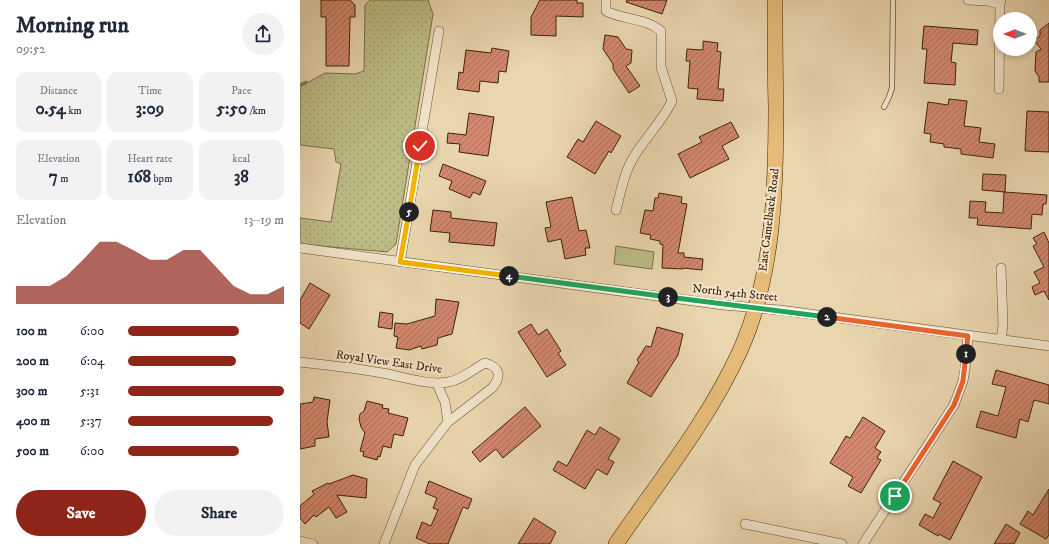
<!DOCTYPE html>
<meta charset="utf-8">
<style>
:root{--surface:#fff;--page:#f2f2f3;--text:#1f2937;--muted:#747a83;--accent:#8f2418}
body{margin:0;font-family:"IM FELL DW Pica",serif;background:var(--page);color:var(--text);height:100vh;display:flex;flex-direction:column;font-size:15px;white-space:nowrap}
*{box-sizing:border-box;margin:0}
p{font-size:13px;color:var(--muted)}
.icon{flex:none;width:22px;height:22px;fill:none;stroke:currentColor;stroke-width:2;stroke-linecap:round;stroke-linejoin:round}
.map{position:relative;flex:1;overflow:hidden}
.sheet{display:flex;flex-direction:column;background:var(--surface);width:300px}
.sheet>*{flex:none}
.needle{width:26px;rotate:270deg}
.tools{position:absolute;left:693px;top:12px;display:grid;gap:8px}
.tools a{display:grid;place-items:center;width:44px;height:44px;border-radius:50%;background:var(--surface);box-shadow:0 2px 6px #0003;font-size:20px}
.pin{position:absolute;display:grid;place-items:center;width:34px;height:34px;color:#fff;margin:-17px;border:2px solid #fff;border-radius:50%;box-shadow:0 1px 4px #0007}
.km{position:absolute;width:20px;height:20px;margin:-10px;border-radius:50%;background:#222;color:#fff;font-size:11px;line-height:20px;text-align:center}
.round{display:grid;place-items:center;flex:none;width:42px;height:42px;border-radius:21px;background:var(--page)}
.overview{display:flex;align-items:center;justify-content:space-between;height:68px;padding:0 16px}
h1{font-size:22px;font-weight:800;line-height:30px}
.stats{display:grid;grid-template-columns:repeat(3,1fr);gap:6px;height:68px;padding:4px 16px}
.stats div{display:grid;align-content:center;border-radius:10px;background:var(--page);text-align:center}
.stats b{font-size:17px;font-weight:800}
.stats small{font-size:11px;font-weight:400}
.stats p{font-size:11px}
.chart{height:112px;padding:8px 16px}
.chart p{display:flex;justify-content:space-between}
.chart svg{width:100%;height:72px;margin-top:4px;fill:var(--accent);opacity:.7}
.action{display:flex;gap:8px;margin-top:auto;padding:8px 16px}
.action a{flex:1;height:46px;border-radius:24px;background:var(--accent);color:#fff;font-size:16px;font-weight:800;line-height:46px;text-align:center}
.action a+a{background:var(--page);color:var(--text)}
ul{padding:0 16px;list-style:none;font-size:13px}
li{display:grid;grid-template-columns:64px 48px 1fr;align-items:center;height:30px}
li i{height:10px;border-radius:5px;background:var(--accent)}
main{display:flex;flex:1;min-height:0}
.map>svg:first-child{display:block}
.grass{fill:url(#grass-dots);stroke:#7e6e48}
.green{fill:#bdbc86;stroke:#7e6e48}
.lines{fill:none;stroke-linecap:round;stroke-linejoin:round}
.stream{stroke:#747c6c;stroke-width:3}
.building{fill:url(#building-hatch);stroke:#3e210a}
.lane-casing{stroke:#694e33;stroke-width:6}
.street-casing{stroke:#694e33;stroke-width:10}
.primary-casing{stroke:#3e210a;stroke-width:16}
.lane{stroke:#f1e4ca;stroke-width:4.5}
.street{stroke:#f1e4ca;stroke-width:9}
.primary{stroke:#e5bb77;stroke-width:15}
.split-1-casing{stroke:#fff;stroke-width:8}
.split-2-casing{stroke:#fff;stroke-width:8}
.split-3-casing{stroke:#fff;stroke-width:8}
.split-4-casing{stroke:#fff;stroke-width:8}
.split-5-casing{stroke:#fff;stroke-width:8}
.split-6-casing{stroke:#fff;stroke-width:8}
.split-1{stroke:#f0652b;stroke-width:5}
.split-2{stroke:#f0652b;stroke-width:5}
.split-3{stroke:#22a559;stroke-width:5}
.split-4{stroke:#22a559;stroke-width:5}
.split-5{stroke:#f5b400;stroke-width:5}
.split-6{stroke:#f5b400;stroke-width:5}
.labels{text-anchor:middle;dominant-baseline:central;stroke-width:4;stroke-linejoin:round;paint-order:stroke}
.street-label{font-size:12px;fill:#3e210a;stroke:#f1e4ca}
</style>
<main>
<section class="sheet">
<div class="overview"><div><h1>Morning run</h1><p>09:52</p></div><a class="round"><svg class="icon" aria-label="share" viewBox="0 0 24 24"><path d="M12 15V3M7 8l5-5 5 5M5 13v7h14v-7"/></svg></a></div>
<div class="stats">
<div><p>Distance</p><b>0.54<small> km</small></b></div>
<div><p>Time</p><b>3:09</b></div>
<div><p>Pace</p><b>5:50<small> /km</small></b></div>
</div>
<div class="stats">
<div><p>Elevation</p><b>7<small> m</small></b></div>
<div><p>Heart rate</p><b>168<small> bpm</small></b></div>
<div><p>kcal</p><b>38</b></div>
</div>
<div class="chart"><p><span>Elevation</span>13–19 m</p>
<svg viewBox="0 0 160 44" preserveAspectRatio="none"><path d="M0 44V33L10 33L20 33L30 27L40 17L50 6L60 6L70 11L80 17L90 17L100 11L110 11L120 22L130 33L140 38L150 38L160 33V44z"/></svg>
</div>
<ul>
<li><b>100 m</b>6:00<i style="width:71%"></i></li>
<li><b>200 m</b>6:04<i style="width:69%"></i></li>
<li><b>300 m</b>5:31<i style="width:100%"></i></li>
<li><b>400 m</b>5:37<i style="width:93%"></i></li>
<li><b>500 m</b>6:00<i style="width:71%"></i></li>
</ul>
<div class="action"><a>Save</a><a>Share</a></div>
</section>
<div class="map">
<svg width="749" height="544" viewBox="0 0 749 544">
<defs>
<pattern id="grass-dots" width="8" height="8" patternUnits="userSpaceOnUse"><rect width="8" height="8" fill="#bdbc86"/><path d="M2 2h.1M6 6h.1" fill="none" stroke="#a4a172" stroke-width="1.8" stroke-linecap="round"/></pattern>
<pattern id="building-hatch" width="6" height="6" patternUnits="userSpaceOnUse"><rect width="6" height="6" fill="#d4886d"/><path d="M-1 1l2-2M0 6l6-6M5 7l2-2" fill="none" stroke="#ad6f58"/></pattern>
</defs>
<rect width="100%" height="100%" fill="#ead6ae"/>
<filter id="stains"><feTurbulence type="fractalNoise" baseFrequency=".005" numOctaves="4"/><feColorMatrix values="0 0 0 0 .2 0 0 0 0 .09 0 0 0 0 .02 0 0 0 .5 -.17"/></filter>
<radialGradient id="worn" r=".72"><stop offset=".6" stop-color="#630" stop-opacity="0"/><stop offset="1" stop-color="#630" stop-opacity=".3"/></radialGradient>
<path class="grass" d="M 70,0 L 128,0 L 133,14 L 96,244 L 87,252 L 0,244 L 0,218 L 31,222 L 41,164 L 36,162 L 34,149 L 0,145 L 0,87 L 25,73 L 55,74 L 64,71 L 65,5 Z"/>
<path class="green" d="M 316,246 L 354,252 L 352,269 L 314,264 Z"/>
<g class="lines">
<path class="stream" d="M 0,85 L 6,82"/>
</g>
<path class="building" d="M 21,0 L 50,0 L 55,5 L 55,17 L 50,17 L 49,66 L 26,66 L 26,17 L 21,17 Z
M 240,0 L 277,0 L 277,3 L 283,3 L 283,17 L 256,16 L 256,36 L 231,35 L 231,17 Z
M 327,0 L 367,0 L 362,14 L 326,2 Z
M 749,23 L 749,82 L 739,82 L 739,77 L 735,71 L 736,52 L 741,49 L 734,40 L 740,36 L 740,30 Z
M 624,26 L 678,30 L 677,45 L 653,43 L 651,62 L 656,63 L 655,85 L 624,83 L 627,49 L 622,49 Z
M 305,35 L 318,37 L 326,49 L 332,50 L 331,63 L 326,66 L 340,86 L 329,93 L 313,69 L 313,64 L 303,49 Z
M 403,41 L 418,43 L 417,51 L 421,52 L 418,89 L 424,89 L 423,101 L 397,99 L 398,89 L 388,88 L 390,61 L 386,61 L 387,49 L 403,50 Z
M 192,48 L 209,51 L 206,72 L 199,71 L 198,83 L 180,81 L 179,92 L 157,89 L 159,72 L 163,73 L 166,50 L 191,53 Z
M 649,99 L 667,101 L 664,126 L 681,128 L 679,142 L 695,144 L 693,158 L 661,154 L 661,149 L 644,147 L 644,144 L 630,142 L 631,134 L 624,133 L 628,102 L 648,105 Z
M 727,111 L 749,112 L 749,152 L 725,151 Z
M 169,113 L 194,117 L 188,156 L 159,152 L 160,144 L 147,143 L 148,133 L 166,135 Z
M 296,121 L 321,136 L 311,153 L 309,151 L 295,174 L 267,157 L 278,139 L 283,142 Z
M 431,122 L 439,137 L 422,146 L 429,159 L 390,178 L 378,154 L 402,142 L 399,137 Z
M 143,164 L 186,181 L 180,195 L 173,192 L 170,198 L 149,189 L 152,181 L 139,176 Z
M 683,174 L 706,175 L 705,192 L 682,190 Z
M 704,192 L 747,195 L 746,204 L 743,204 L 742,215 L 732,214 L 731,229 L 677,225 L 678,218 L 669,218 L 670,201 L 686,202 L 685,212 L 703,213 Z
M 359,193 L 382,197 L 381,203 L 387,204 L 378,253 L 384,253 L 384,257 L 403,259 L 402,270 L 383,268 L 383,269 L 362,268 L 363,245 L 360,244 L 360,241 L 350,239 L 351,235 L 340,233 L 345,210 L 353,211 L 355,198 L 358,198 Z
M 272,197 L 279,231 L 286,230 L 290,248 L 285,248 L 286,255 L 265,259 L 261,239 L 248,242 L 245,228 L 251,227 L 246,202 Z
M 133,210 L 151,212 L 151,218 L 197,223 L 194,246 L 149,242 L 150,233 L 130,231 Z
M 744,232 L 749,243 L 749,300 L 744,291 L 735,295 L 732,287 L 740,283 L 734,272 L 744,267 L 733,246 L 737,244 L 733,238 Z
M 10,283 L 30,295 L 9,329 L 0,323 L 0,300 Z
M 136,299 L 159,302 L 152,334 L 138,338 L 137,345 L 122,349 L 121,346 L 109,350 L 96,348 L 98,337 L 94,336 L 95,323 L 107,324 L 135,316 Z
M 80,312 L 93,314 L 92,329 L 78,327 Z
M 231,324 L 238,335 L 247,329 L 261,351 L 258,353 L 266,365 L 247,377 L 218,332 Z
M 357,327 L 383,334 L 378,355 L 351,397 L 327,383 L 339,362 L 337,360 L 346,346 L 351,347 Z
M 696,370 L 749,385 L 749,404 L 734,400 L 728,422 L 720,419 L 716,438 L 676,427 L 681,411 L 698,416 L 706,387 L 692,384 Z
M 14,397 L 30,400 L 27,422 L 29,437 L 15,439 L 15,446 L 0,449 L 0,404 L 13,402 Z
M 67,401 L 83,405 L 82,408 L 89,409 L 88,413 L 108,418 L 103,436 L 94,434 L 91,448 L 83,446 L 80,457 L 78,456 L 77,460 L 63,456 L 64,452 L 60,451 L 65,433 L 61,427 L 59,419 L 60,414 L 64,411 Z
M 225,407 L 241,426 L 203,458 L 196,449 L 180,462 L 172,452 Z
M 563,417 L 585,431 L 575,448 L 581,452 L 577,458 L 581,460 L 561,493 L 548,486 L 553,477 L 530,463 L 546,436 L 550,438 Z
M 300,427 L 320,439 L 308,459 L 314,462 L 307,475 L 297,469 L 285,489 L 253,470 L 258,461 L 267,466 L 287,430 L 295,435 Z
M 653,461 L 682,477 L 650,540 L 639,534 L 638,536 L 619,525 L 625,514 L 633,518 L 641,503 L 633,499 Z
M 53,475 L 67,479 L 66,498 L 37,495 L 47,512 L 36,518 L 29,507 L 16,517 L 14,515 L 5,524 L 0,518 L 0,506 L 14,494 L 12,491 L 28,483 L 29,484 Z
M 129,481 L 172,499 L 168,509 L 163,507 L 148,544 L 130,544 L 116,538 L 122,522 L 131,526 L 138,510 L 133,508 L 137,498 L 125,493 Z
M 749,489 L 749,535 L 746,539 L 720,524 L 728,511 L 733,515 Z
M 234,518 L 256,532 L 250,544 L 218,544 Z
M 706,524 L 720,533 L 714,544 L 694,544 Z"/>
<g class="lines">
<defs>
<path id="lane" d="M 584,107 L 589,97 L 592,88 L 593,0"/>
<path id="street" d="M 306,0 L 306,11 C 323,20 346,18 361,31 L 361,67 L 372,101 C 363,120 347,136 335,155 C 324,172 321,191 316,210
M 668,0 L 687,1 L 700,4
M 699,89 L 700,4 L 701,0
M 0,248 L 423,305 L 480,310 L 749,346
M 100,262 L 139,31
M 701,340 L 703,325 L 701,268
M 0,362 C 27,365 55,368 82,373 C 100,376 130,386 148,382 C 162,380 173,369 185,363 C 200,367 202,376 192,388 L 148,422 L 115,465 L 84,544
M 137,384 L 145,402 L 148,422
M 445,524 L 542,544
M 0,541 L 13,544
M 563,544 L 654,405 L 663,381 L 665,370 L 668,336"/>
<path id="primary" d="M 316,544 C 359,481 408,421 440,351 C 474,275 476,188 476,106 C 475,70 475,35 475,0"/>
</defs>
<use href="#lane" class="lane-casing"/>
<use href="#street" class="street-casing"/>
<use href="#primary" class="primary-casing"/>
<use href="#lane" class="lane"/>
<use href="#street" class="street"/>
<use href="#primary" class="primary"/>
</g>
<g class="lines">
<defs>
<path id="split-1" d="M 595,496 L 654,405 L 663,381 L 666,354"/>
<path id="split-2" d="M 527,317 L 668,336 L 666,354"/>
<path id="split-3" d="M 368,297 L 527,317"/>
<path id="split-4" d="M 209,276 L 368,297"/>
<path id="split-5" d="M 109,212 L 100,262 L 209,276"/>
<path id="split-6" d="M 109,212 L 120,146"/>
</defs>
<use href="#split-1" class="split-1-casing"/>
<use href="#split-2" class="split-2-casing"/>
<use href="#split-3" class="split-3-casing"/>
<use href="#split-4" class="split-4-casing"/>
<use href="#split-5" class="split-5-casing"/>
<use href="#split-6" class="split-6-casing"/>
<use href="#split-1" class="split-1"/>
<use href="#split-2" class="split-2"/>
<use href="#split-3" class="split-3"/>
<use href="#split-4" class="split-4"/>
<use href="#split-5" class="split-5"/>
<use href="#split-6" class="split-6"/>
</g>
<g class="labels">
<g class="street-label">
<text transform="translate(469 220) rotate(-83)">East Camelback Road</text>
<text transform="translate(435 293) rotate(6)">North 54th Street</text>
<text transform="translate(89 362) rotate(8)">Royal View East Drive</text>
</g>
</g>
<rect width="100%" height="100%" filter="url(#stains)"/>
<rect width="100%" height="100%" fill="url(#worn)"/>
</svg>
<div class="tools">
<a><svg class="needle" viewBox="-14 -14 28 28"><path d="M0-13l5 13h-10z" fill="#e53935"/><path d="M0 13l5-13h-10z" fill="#747a83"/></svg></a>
</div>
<div class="pin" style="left:595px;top:496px;background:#1e9e55"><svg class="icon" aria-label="arrive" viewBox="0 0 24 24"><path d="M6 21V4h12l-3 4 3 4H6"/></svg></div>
<div class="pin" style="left:120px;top:146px;background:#d93025"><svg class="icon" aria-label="check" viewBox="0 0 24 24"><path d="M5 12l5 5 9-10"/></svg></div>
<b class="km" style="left:666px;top:354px">1</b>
<b class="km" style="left:527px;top:317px">2</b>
<b class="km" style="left:368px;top:297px">3</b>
<b class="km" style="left:209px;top:276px">4</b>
<b class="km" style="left:109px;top:212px">5</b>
</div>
</main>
